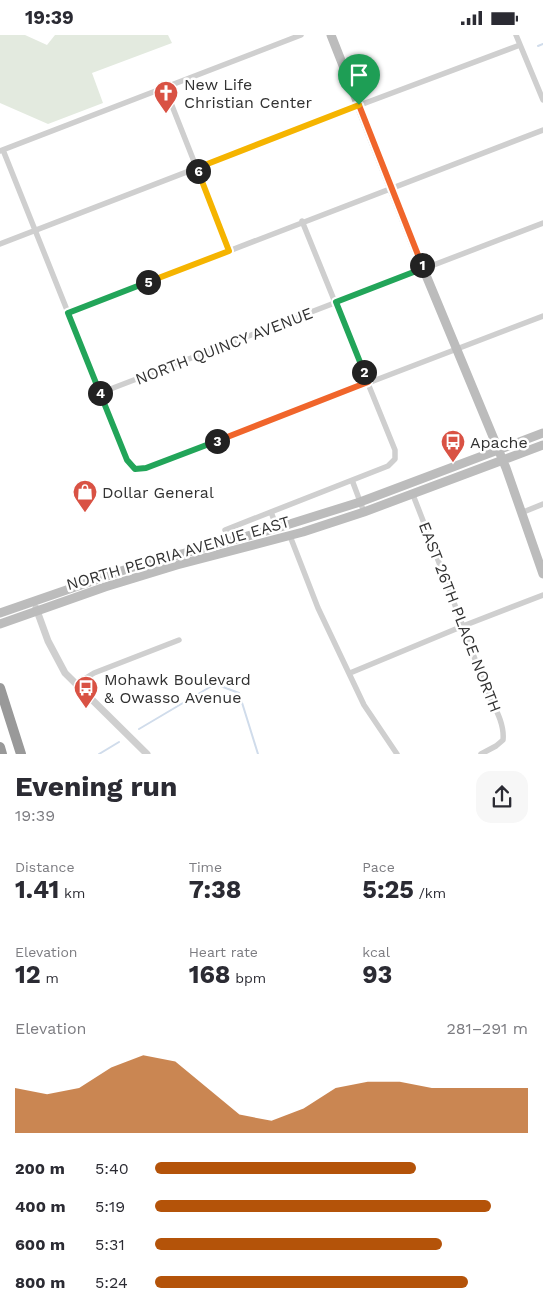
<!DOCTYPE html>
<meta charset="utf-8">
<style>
:root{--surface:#fff;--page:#f7f7f7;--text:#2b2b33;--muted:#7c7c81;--accent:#b45309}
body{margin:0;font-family:"Work Sans",sans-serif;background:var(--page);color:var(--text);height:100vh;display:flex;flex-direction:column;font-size:19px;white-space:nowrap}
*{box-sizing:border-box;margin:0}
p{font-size:16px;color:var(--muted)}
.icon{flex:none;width:28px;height:28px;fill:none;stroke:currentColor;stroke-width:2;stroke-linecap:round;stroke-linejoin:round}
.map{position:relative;height:719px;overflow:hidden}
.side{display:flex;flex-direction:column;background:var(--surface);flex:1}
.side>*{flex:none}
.pin{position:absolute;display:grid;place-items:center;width:42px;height:42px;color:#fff;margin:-51px -21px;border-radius:50% 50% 50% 0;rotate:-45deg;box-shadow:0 0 5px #0007}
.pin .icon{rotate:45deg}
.km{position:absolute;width:25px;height:25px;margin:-12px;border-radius:50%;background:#222;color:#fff;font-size:14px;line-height:25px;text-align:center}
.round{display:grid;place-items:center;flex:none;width:52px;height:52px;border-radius:15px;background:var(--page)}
.overview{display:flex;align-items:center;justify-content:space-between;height:85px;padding:0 15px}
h1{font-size:28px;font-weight:700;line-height:38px}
.figures{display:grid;grid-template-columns:repeat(3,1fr);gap:8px;height:85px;padding:5px 15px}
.figures div{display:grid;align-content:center}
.figures b{font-size:25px;font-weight:700}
.figures small{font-size:14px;font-weight:400}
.figures p{font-size:14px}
.chart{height:140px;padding:10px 15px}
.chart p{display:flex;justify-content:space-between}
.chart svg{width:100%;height:90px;margin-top:5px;fill:var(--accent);opacity:.7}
ul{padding:0 15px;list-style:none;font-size:16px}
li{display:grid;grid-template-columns:80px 60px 1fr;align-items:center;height:38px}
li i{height:12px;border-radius:6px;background:var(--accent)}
.status{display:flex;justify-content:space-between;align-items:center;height:35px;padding:0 25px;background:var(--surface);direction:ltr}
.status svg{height:14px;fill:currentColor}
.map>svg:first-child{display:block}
.green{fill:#e3eadf}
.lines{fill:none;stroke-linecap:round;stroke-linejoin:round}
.stream{stroke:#d0dceb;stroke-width:2}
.minor{stroke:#cfcfcf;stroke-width:5.5}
.tertiary{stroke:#cfcfcf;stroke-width:7}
.secondary{stroke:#bcbcbc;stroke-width:9}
.motorway{stroke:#999;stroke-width:10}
.split-1-casing{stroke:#fff;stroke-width:10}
.split-2-casing{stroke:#fff;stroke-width:10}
.split-3-casing{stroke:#fff;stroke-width:10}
.split-4-casing{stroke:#fff;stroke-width:10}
.split-5-casing{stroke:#fff;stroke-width:10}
.split-6-casing{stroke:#fff;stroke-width:10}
.split-7-casing{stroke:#fff;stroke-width:10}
.split-1{stroke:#f0652b;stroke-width:6}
.split-2{stroke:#22a559;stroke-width:6}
.split-3{stroke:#f0652b;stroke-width:6}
.split-4{stroke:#22a559;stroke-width:6}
.split-5{stroke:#22a559;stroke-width:6}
.split-6{stroke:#f5b400;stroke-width:6}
.split-7{stroke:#f5b400;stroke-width:6}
.labels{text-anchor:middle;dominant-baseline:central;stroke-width:5;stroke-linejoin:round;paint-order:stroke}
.poi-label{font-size:16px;fill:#323232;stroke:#fff;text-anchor:start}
.street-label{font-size:16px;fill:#323232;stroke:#fff}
</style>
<div class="status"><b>19:39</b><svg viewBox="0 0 49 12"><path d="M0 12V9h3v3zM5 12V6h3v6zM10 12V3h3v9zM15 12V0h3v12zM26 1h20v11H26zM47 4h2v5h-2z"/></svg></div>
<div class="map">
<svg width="543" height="719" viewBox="0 0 543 719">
<rect width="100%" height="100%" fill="#fff"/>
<path class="green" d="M 0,0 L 25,0 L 47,10 L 55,0 L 168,0 L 172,8 L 92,38 L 103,68 L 48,89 L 0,68 Z"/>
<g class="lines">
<path class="stream" d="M 538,11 L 543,9
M 139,694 L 215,649 L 239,658 L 258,719
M 99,719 L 119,707"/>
<path class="minor" d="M 516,0 L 543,65
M 165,53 L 229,215
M 3,115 L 127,425 L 135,434 L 146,433 L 543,281
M 0,116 L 301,0
M 0,209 L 368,67 L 520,10
M 68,278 L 543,95
M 100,358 L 543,188
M 352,445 L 364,477
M 413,460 C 438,523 461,587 485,651 C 492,668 505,687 503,705 L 496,711 L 481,719
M 271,477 L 277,493
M 521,478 L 543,469
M 225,495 L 388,431 L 395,424 L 395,415 L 302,186
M 290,501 L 318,573 L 364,670 L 397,719
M 350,638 L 463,591 L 543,560
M 76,649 L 94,638 L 179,605"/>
<path class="tertiary" d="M 36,573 L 48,606 L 65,638 L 147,719"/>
<path class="secondary" d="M 331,0 L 423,233 L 506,433 L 543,539
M 0,578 L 130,533 L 277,493 L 360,467 L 543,398
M 0,589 L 105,552 L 177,530 L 303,497 L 364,477 L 543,410"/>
<path class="motorway" d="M 0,653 L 21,719
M 0,712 L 2,719"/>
</g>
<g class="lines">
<defs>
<path id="split-1" d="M 359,70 L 422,230"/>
<path id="split-2" d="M 364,337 L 336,267 L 424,233 L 422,230"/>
<path id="split-3" d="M 217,406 L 368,347 L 364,337"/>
<path id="split-4" d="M 100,358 L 127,425 L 135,434 L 146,433 L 217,406"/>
<path id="split-5" d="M 100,358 L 68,278 L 148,247"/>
<path id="split-6" d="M 148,247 L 229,216 L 198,136"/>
<path id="split-7" d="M 198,136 L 197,133 L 359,70"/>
</defs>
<use href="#split-1" class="split-1-casing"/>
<use href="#split-2" class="split-2-casing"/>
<use href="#split-3" class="split-3-casing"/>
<use href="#split-4" class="split-4-casing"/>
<use href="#split-5" class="split-5-casing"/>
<use href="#split-6" class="split-6-casing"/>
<use href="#split-7" class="split-7-casing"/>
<use href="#split-1" class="split-1"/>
<use href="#split-2" class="split-2"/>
<use href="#split-3" class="split-3"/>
<use href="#split-4" class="split-4"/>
<use href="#split-5" class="split-5"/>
<use href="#split-6" class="split-6"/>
<use href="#split-7" class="split-7"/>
</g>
<defs>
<symbol id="church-pin" viewBox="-11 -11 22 30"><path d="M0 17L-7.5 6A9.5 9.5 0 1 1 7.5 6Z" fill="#d95244" stroke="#fff"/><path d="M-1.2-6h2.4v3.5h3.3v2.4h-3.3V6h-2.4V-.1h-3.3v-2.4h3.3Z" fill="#fff"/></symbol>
<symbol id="bus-pin" viewBox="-11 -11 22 30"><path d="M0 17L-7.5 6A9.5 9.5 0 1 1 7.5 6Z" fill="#d95244" stroke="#fff"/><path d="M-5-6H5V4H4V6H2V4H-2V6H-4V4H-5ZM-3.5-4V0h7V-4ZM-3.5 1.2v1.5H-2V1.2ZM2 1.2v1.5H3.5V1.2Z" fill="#fff"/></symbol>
<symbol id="shop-pin" viewBox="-11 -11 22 30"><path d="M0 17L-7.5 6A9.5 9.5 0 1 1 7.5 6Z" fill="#d95244" stroke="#fff"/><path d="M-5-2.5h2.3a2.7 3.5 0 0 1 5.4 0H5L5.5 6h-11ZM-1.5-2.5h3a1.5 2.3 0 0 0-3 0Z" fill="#fff"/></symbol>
</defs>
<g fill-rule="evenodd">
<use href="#church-pin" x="152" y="44" width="28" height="38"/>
<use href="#bus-pin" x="439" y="393" width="28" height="38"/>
<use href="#shop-pin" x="71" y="443" width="28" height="38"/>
<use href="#bus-pin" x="72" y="639" width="28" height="38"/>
</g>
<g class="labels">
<g class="poi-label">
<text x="184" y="49">New Life<tspan x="184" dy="18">Christian Center</tspan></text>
<text x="470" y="407">Apache</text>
<text x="102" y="457">Dollar General</text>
<text x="104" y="644">Mohawk Boulevard<tspan x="104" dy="18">&amp; Owasso Avenue</tspan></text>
</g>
<g class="street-label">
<text transform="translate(224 311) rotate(-21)">NORTH QUINCY AVENUE</text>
<text transform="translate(178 518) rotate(-16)">NORTH PEORIA AVENUE EAST</text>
<text transform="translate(460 582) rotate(69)">EAST 26TH PLACE NORTH</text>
</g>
</g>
</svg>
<div class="pin" style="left:359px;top:70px;background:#1e9e55"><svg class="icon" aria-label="arrive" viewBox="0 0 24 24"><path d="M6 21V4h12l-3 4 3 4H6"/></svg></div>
<b class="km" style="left:422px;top:230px">1</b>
<b class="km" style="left:364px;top:337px">2</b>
<b class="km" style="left:217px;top:406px">3</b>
<b class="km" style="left:100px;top:358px">4</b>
<b class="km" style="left:148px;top:247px">5</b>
<b class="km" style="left:198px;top:136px">6</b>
</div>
<section class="side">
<div class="overview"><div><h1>Evening run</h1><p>19:39</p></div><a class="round"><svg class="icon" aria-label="share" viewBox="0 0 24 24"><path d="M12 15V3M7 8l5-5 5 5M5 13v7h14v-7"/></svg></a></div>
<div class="figures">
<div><p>Distance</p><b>1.41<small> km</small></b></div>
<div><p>Time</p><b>7:38</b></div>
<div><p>Pace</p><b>5:25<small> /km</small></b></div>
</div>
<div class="figures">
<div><p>Elevation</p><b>12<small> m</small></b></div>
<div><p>Heart rate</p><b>168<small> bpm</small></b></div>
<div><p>kcal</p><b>93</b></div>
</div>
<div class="chart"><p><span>Elevation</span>281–291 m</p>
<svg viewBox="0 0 160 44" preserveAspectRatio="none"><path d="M0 44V22L10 25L20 22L30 12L40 6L50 9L60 22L70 35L80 38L90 32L100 22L110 19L120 19L130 22L140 22L150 22L160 22V44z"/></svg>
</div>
<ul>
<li><b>200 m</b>5:40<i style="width:70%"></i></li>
<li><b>400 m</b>5:19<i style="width:90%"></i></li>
<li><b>600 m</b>5:31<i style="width:77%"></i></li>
<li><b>800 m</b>5:24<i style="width:84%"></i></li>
</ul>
</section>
